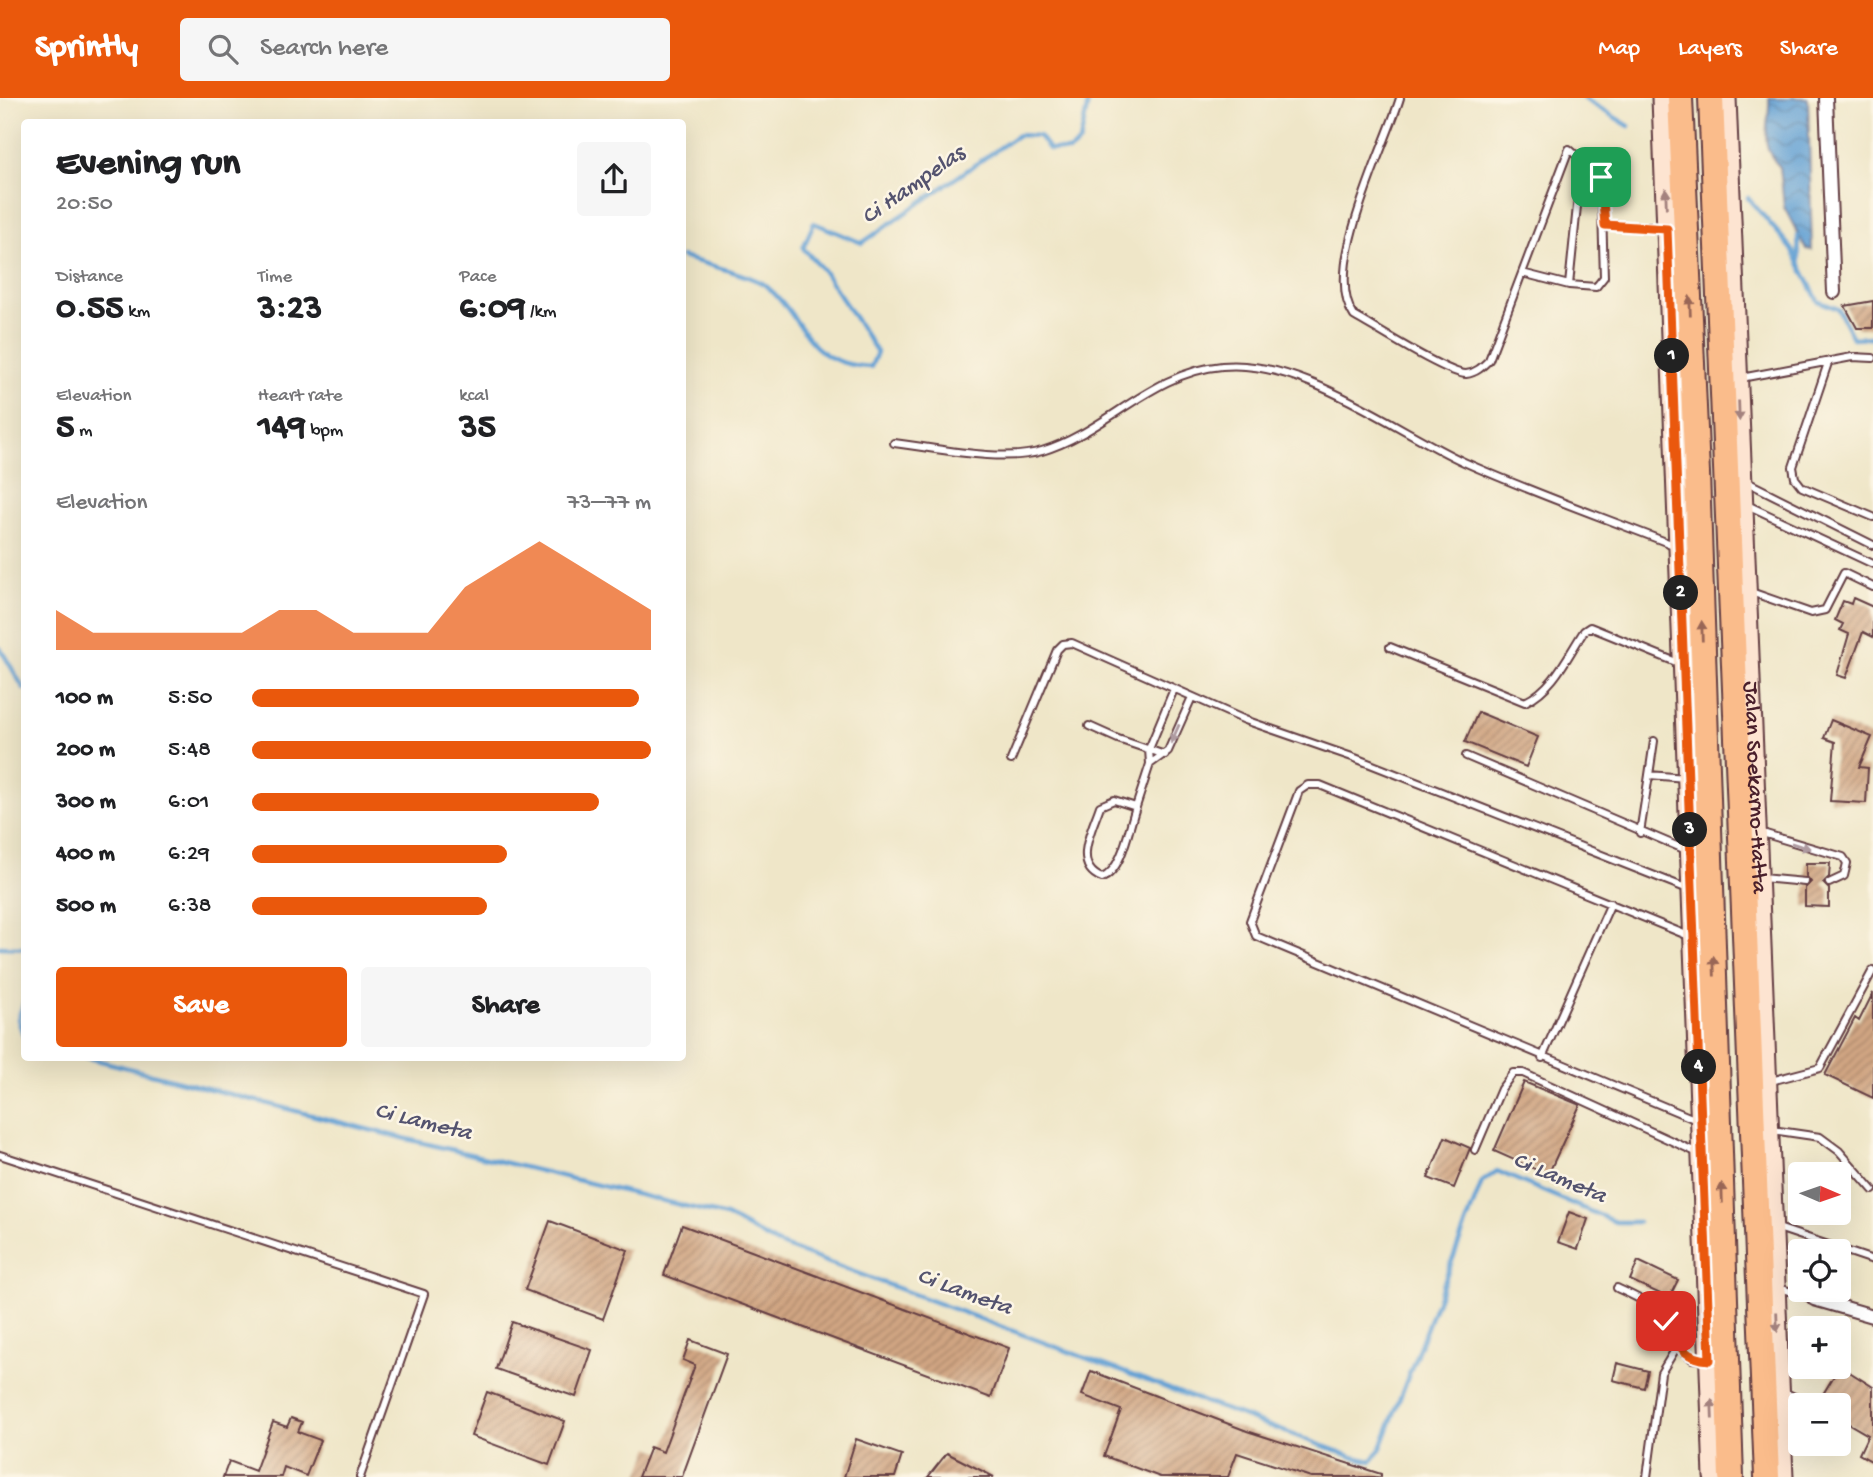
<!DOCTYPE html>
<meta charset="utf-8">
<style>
:root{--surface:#fff;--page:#f6f6f6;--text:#202124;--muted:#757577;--accent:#ea580c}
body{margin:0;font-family:"Gochi Hand",sans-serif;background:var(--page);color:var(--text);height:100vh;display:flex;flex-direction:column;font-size:26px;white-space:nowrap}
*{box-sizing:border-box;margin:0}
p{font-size:23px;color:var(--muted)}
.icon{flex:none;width:38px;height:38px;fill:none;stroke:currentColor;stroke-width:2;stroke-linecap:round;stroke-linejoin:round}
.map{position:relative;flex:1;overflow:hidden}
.panel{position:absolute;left:21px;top:21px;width:665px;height:942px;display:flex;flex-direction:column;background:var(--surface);border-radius:7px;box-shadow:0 7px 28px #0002}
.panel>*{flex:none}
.needle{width:46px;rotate:92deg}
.buttons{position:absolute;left:1788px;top:1064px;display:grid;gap:14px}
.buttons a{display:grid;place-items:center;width:63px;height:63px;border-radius:7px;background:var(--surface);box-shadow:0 7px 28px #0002;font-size:35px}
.pin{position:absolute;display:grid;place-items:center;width:60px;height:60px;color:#fff;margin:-30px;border-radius:14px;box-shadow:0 4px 10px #0006}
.km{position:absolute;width:35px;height:35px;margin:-18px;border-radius:50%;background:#222;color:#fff;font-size:19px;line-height:35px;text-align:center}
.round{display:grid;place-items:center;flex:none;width:74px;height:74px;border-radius:7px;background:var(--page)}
.overview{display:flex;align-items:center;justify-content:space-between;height:119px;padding:0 35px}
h1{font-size:38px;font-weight:700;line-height:52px}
.metrics{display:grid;grid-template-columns:repeat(3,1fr);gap:10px;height:119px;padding:7px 35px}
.metrics div{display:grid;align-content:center}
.metrics b{font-size:35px;font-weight:700}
.metrics small{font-size:19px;font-weight:400}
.metrics p{font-size:19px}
.chart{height:196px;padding:14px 35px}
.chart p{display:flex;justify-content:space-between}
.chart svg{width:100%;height:126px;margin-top:7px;fill:var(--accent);opacity:.7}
.primary-button{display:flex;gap:14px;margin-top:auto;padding:14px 35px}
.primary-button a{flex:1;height:80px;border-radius:7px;background:var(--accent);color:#fff;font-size:28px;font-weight:700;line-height:80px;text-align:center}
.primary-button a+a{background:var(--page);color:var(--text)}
ul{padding:0 35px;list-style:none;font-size:23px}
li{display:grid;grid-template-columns:112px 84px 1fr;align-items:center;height:52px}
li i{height:18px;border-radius:9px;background:var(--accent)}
header{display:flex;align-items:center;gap:42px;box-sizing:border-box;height:98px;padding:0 35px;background:var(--accent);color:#fff}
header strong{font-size:33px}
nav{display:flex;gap:38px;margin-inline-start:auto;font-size:24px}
.search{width:490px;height:63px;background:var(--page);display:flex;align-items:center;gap:18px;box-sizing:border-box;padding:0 24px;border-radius:7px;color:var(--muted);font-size:26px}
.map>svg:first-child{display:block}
.water{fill:url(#water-waves);stroke:#566080;stroke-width:2}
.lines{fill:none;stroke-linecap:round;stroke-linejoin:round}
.stream{stroke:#62a0d4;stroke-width:4.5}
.building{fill:url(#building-hatch)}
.lane-casing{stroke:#633d43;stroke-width:10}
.street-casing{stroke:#633d43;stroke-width:16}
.secondary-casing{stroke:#633d43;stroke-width:23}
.highway-casing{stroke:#633d43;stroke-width:28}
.lane{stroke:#fff;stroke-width:6}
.street{stroke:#fff;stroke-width:12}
.secondary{stroke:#fde4d1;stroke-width:19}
.highway{stroke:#fabc8b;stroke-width:24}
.oneway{fill:#a4827e}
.oneway2{fill:#996656}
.oneway3{fill:#ae9aa0}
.route-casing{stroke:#fff;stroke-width:14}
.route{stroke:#ea580c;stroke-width:9}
.labels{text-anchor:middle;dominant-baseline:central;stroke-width:5;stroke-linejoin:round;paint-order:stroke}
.street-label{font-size:23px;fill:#4a1f2b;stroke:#fcf5e5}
.water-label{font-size:24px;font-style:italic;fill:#54536f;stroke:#fcf5e5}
</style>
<header>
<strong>Sprintly</strong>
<div class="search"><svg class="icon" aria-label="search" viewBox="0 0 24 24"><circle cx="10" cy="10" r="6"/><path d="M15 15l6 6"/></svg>Search here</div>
<nav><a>Map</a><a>Layers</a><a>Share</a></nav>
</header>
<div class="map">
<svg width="1873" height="1379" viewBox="0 0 1873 1379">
<defs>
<pattern id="water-waves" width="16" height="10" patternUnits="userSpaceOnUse" patternTransform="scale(1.75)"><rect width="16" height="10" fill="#62a0d4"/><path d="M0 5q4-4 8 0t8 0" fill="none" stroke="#5382ac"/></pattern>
<pattern id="building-hatch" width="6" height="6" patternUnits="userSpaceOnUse" patternTransform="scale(1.75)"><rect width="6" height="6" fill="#d0a582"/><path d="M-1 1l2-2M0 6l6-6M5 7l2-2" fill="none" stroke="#ab866b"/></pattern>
</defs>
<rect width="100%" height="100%" fill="#fcf5e5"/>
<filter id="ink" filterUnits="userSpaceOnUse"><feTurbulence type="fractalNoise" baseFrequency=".0143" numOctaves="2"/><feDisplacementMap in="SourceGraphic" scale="14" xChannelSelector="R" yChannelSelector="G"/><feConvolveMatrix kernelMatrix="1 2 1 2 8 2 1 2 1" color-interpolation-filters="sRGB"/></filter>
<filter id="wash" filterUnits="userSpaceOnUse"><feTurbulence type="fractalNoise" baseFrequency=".00686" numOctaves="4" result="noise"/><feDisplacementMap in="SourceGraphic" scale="28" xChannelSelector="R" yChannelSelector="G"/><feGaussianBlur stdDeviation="1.57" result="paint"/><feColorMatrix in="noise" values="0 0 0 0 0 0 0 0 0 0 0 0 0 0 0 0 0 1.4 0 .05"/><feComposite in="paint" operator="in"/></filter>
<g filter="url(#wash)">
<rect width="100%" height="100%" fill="#efe6c8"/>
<path class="water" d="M 1769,0 L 1808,0 L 1812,152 L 1806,151 L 1784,109 L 1780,69 C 1756,45 1771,27 1769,0 Z"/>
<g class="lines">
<path class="stream" d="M 1583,0 L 1629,28
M 1748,100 L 1792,151 L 1818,203 L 1838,211 L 1853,240 L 1873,239
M 1798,138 L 1799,162
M 682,159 C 701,165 752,177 765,187 C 808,222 802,266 871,269 L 877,254 L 823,172 L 803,150 L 814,125 L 862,145 L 1018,37 L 1039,38 L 1049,51 L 1069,53 L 1080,44 L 1089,0
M 0,550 L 24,591
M 0,849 L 24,850
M 24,904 L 18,921 L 24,939
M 85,959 L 374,1033 L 726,1118 L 778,1146 L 1353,1359 L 1372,1363 L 1381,1350 L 1482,1084 L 1497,1073 L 1615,1124 L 1638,1124"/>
</g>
<g id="blocks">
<path class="building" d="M 1873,203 L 1873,230 L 1857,230 L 1845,208 Z
M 1853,500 L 1873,509 L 1873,539 L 1863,534 L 1846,580 L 1837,577 L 1849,536 L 1840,532 L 1843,526 L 1835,522 L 1843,503 L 1851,506 Z
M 1478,614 L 1538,639 L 1526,669 L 1465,644 Z
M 1831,622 L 1872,639 L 1859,669 L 1868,670 L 1866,705 L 1830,703 L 1835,644 L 1824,640 Z
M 1806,765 L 1830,765 L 1829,779 L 1823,785 L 1829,791 L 1829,809 L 1805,808 L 1805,790 L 1811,784 L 1806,778 Z
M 1873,895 L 1873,1000 L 1825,977 L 1855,920 L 1859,923 Z
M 1524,984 L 1580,1007 L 1548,1077 L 1494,1053 Z
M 1445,1039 L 1470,1050 L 1454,1090 L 1428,1080 Z
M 1569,1114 L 1588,1121 L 1578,1151 L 1558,1144 Z
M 550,1123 L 628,1152 L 603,1221 L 525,1192 Z
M 682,1127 L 1009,1250 L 991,1300 L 664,1177 Z
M 1638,1163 L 1678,1182 L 1669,1200 L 1630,1182 Z
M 512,1224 L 592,1252 L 576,1299 L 496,1271 Z
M 690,1242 L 727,1256 L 682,1379 L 638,1379 L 650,1349 L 663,1354 L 695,1267 L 683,1262 Z
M 1617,1265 L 1648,1273 L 1644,1290 L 1613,1282 Z
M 1840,1268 L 1873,1289 L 1873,1364 L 1859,1356 L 1868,1337 L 1839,1320 L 1839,1307 L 1831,1307 L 1820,1301 Z
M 1091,1273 L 1247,1333 L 1381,1376 L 1381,1379 L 1311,1379 L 1237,1355 L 1228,1379 L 1160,1379 L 1104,1358 L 1121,1312 L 1082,1297 Z
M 487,1294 L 565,1323 L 549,1367 L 471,1338 Z
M 291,1320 L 302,1324 L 298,1334 L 320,1342 L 306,1378 L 284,1369 L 281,1379 L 223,1379 L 229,1363 L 255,1373 L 273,1324 L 287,1329 Z
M 856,1341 L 902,1357 L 895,1379 L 844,1379 Z
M 947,1355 L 994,1379 L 928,1379 Z"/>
</g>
</g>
<g filter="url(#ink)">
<use href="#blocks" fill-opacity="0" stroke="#633d43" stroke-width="2"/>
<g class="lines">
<defs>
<path id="lane" d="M 1400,0 C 1385,50 1321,172 1354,218 C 1374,229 1447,276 1466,276 C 1476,275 1482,269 1489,262 L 1522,175
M 1569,51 L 1601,79 L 1604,179 L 1596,189 L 1569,187 L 1522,175 Z
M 1605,127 L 1666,130
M 1569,187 L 1582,59
M 1828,265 L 1793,369 L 1795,380 L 1802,389 L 1873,419
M 1741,280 L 1852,259 L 1873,260
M 894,345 C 937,350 1001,365 1042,353 C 1106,334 1152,274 1222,268 C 1301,260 1393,331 1464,364 C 1533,395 1605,420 1676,448
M 1747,384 L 1873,447
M 1745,406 L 1873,466
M 1748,493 L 1811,515 L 1825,512 L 1844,475 L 1873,489
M 1390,549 L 1525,604 C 1554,590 1567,559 1584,533 L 1590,529 L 1681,566
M 1089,628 L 1118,641 L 1165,657
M 1466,658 L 1686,752
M 1011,662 L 1057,552 L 1063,546 L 1072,545 L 1245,622 L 1355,660 L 1688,791
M 1150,666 L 1168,653 L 1192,599
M 1649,677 L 1654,643
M 1114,702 L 1136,709 C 1129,728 1123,772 1102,780 C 1071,768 1093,730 1100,708 Z
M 1136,709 L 1150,666 L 1149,651 L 1174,591
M 1759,734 L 1843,759 L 1847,765 L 1844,778 L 1829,785
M 1640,735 L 1649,677 L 1686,680
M 1762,780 L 1805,784
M 1689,838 L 1320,687 L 1308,687 L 1299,693 L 1250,823 L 1256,838 L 1699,1023
M 1542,960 L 1611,805
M 1771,983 L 1820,970 L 1873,872
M 1772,1032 L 1820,1039 L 1839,1053 L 1873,1092
M 1475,1052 L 1501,991 L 1513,975 L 1523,975 L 1698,1055
M 0,1057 L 424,1196 L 360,1379
M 1775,1129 L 1873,1162
M 1617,1190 C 1634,1198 1656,1207 1667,1224 C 1676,1238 1679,1250 1692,1261 L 1708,1262
M 1779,1190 L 1814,1201
M 1784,1294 L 1810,1307
M 1786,1335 L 1801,1339
M 1647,1379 L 1661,1275 L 1678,1247"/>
<path id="street" d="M 1826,0 L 1834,194
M 1814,1201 L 1873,1218"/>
<g id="secondary">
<path d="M 1662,0 L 1714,1379"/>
<path id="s1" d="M 1726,0 L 1783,1379"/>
</g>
<path id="highway" d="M 1680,0 L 1697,375 L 1731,1379
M 1711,0 L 1767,1379"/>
</defs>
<use href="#lane" class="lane-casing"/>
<use href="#street" class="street-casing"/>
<use href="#secondary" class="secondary-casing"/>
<use href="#highway" class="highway-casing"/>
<use href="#lane" class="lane"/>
<use href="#street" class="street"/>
<use href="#secondary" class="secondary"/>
<use href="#highway" class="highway"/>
</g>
<defs><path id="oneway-solid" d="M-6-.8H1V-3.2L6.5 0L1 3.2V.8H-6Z" transform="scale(1.75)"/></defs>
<g class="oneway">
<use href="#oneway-solid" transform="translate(1666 100) rotate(-92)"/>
<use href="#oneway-solid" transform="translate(1739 313) rotate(88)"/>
<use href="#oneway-solid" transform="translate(1777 1224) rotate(88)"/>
<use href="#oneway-solid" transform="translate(1712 1311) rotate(-92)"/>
</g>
<g class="oneway2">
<use href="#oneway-solid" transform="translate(1690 208) rotate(-92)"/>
<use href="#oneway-solid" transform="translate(1702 533) rotate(-92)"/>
<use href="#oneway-solid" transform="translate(1714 868) rotate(-92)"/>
<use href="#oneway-solid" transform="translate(1722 1095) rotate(-92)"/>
</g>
<g class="oneway3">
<use href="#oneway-solid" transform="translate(1175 636) rotate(114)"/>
<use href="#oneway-solid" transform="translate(1801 748) rotate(17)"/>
</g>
</g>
<g class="lines" filter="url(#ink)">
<defs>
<path id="route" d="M 1601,79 L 1605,127 L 1667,131 L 1710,1262 C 1681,1260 1679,1247 1666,1223"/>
</defs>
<use href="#route" class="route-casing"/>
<use href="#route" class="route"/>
</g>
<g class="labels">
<g class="street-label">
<text stroke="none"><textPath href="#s1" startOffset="690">Jalan Soekarno-Hatta</textPath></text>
</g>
<g class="water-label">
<text transform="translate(914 88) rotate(-35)">Ci Hampelas</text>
<text transform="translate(423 1025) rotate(14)">Ci Lameta</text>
<text transform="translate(1559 1081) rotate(23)">Ci Lameta</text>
<text transform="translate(964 1195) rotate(20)">Ci Lameta</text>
</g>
</g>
</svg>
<div class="buttons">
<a><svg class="needle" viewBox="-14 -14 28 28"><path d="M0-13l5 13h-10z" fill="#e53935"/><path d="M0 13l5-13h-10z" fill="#757577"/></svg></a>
<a><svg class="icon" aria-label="locate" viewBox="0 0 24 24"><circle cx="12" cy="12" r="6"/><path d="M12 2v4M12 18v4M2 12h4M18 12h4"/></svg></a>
<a>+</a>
<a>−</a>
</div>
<div class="pin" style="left:1601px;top:79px;background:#1e9e55"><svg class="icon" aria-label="arrive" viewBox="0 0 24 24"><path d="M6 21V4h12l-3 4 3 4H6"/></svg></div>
<div class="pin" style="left:1666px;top:1223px;background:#d93025"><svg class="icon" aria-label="check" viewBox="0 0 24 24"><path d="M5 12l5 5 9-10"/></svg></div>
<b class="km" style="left:1672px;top:258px">1</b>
<b class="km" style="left:1681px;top:495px">2</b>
<b class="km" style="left:1690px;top:732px">3</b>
<b class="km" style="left:1699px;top:969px">4</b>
<section class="panel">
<div class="overview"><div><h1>Evening run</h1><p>20:50</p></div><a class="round"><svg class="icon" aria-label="share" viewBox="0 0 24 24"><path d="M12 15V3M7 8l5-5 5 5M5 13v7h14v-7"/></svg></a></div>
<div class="metrics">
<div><p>Distance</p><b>0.55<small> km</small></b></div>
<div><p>Time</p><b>3:23</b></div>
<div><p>Pace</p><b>6:09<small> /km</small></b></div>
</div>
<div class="metrics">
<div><p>Elevation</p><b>5<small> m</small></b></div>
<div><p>Heart rate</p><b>149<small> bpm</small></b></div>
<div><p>kcal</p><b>35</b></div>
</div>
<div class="chart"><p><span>Elevation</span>73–77 m</p>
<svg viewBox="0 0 160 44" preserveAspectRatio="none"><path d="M0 44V30L10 38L20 38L30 38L40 38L50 38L60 30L70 30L80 38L90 38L100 38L110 22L120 14L130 6L140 14L150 22L160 30V44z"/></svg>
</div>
<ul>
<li><b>100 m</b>5:50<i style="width:97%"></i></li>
<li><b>200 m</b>5:48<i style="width:100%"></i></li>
<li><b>300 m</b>6:01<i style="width:87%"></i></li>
<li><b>400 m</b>6:29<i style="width:64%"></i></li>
<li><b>500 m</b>6:38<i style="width:59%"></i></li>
</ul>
<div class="primary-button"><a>Save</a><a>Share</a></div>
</section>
</div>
